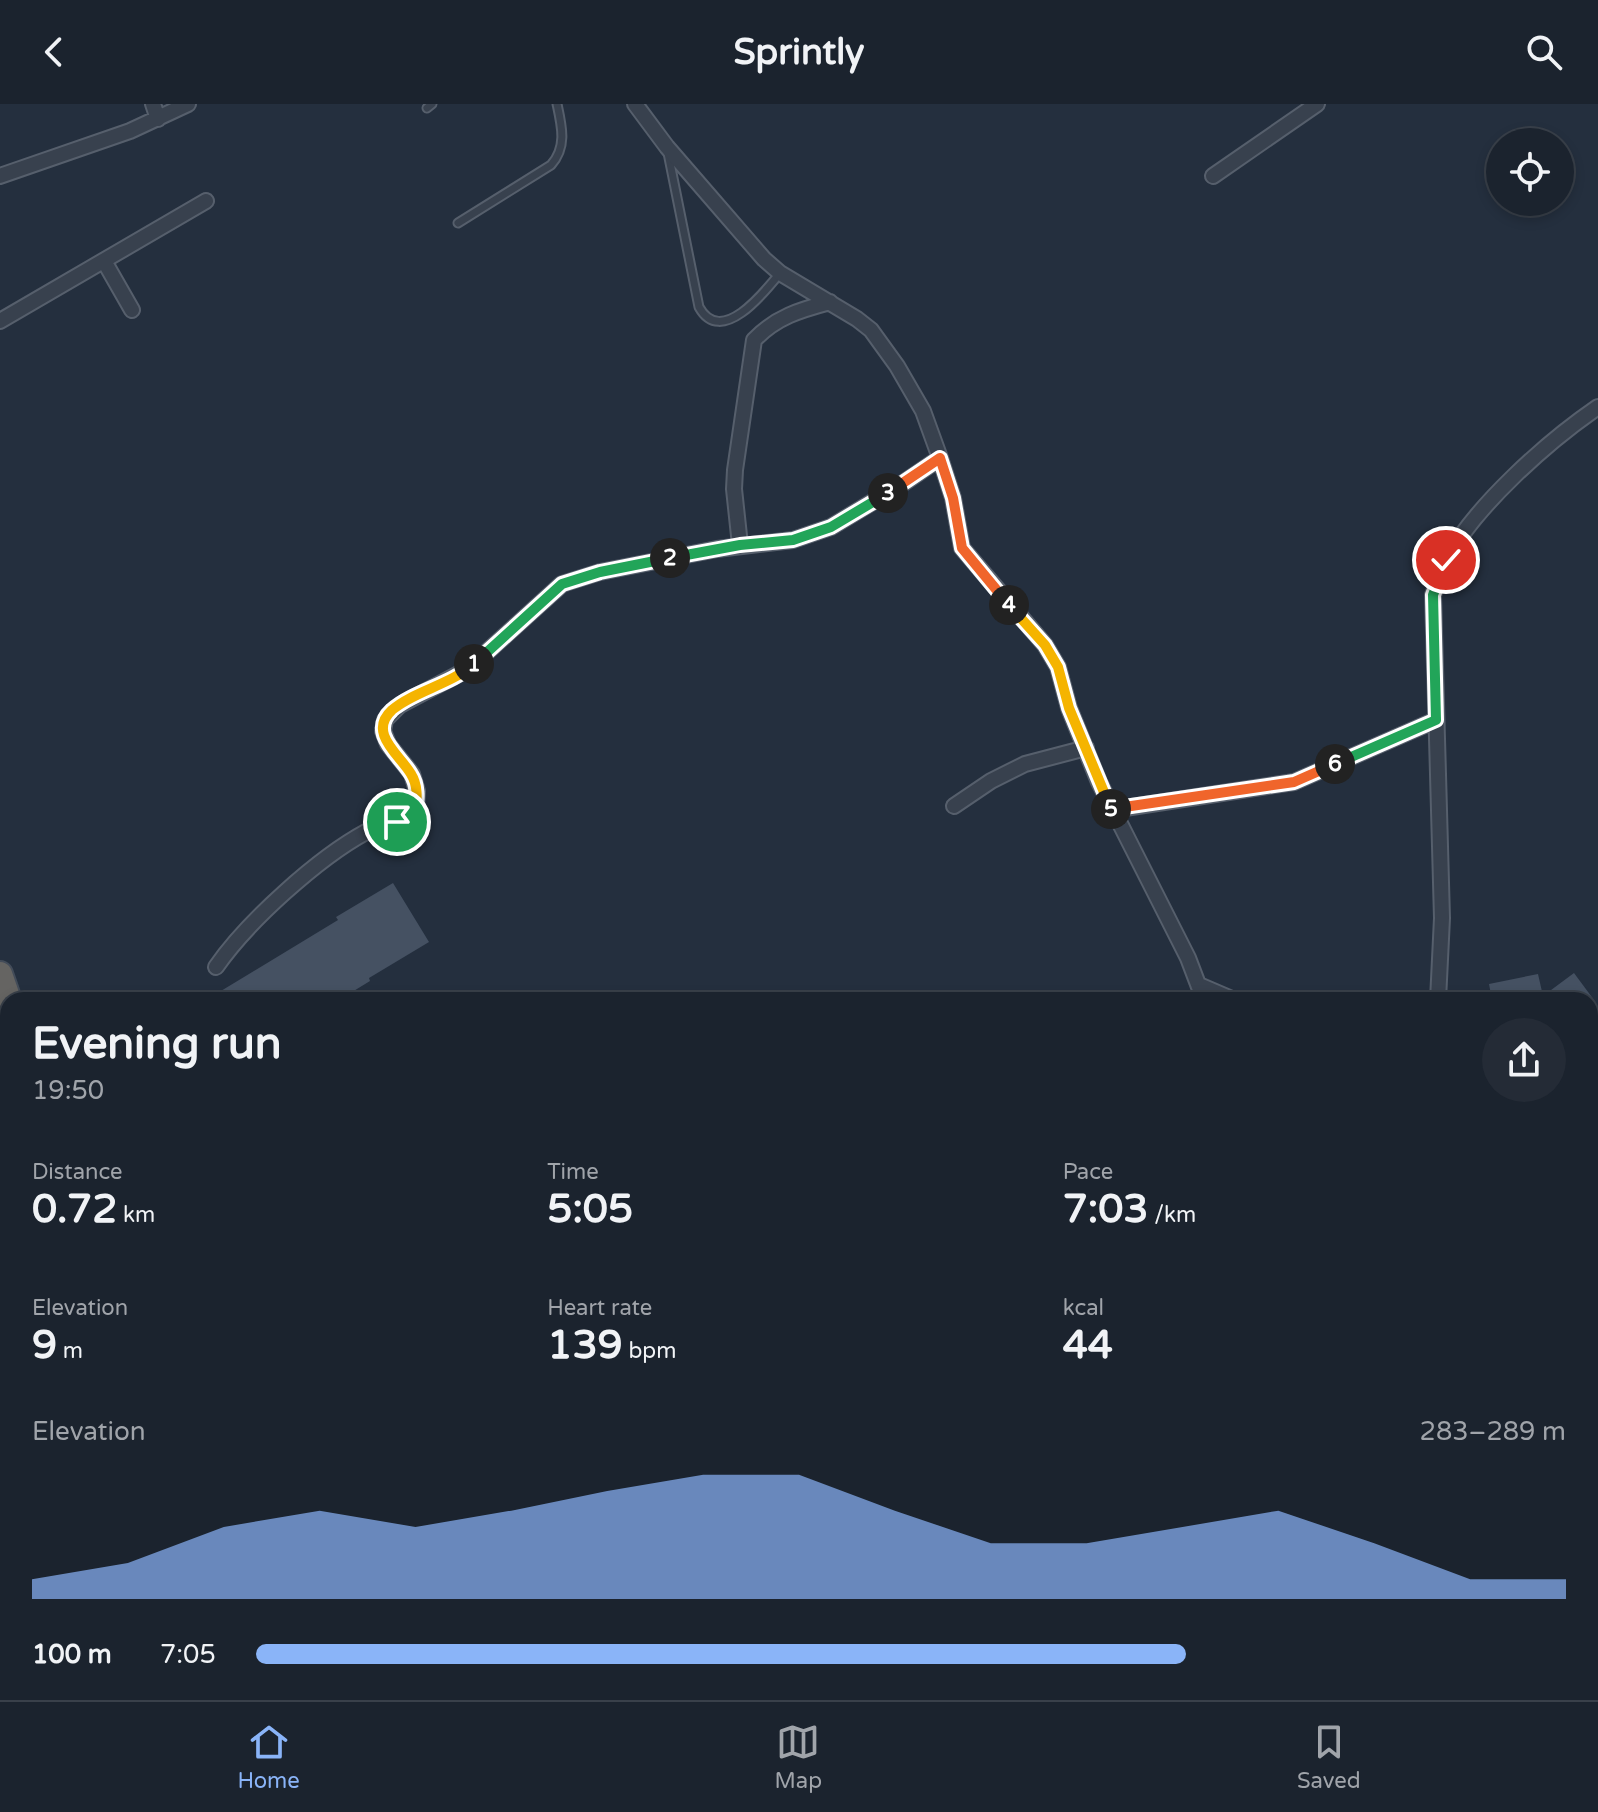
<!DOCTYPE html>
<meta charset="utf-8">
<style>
:root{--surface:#1b232e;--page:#242b36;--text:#f1f3f6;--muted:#a0a4aa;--line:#39404a;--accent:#8ab4f8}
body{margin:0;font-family:"Varela Round",sans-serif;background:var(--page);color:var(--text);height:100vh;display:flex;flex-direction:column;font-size:30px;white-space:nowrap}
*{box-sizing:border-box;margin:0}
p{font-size:26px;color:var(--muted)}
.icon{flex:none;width:44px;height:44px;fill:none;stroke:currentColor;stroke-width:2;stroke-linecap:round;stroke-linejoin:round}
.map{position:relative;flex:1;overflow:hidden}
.sheet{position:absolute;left:0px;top:888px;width:1598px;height:708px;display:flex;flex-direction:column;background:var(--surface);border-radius:24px 24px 0 0;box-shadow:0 4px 12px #0003,0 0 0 2px var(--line)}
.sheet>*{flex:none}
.fabs{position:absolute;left:1486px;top:24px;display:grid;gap:16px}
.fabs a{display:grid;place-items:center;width:88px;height:88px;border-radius:50%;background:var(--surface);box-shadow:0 4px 12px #0003,0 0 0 2px var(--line);font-size:40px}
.pin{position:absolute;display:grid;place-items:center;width:68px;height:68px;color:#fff;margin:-34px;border:4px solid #fff;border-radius:50%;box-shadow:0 2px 8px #0007}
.km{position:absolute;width:40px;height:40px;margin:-20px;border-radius:50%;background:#222;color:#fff;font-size:22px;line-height:40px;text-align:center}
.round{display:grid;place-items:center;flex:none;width:84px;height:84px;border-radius:42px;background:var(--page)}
.summary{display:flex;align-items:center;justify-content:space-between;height:136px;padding:0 32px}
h1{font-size:44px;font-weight:800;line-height:60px}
.stats{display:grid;grid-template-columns:repeat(3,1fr);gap:12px;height:136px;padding:8px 32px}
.stats div{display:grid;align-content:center}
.stats b{font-size:40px;font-weight:800}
.stats small{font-size:22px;font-weight:400}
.stats p{font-size:22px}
.chart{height:224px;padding:16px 32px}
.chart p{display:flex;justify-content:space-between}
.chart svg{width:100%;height:144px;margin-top:8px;fill:var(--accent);opacity:.7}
ul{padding:0 32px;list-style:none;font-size:26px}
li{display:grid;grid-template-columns:128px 96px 1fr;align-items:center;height:60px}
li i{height:20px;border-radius:10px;background:var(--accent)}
header{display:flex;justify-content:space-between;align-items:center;height:104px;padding:0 32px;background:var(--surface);font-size:36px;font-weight:800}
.menu{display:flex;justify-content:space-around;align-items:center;height:112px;border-top:2px solid var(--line);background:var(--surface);font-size:22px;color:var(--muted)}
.menu a{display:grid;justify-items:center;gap:4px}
.menu .current{color:var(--accent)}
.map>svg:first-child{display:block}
.water{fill:#394c67}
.building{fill:#455162}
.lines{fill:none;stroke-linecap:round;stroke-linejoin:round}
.service-casing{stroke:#565f6c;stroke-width:11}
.minor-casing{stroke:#565f6c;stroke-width:18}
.trunk-casing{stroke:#434c59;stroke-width:28}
.service{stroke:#38414e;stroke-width:7}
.minor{stroke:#38414e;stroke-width:14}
.trunk{stroke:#656462;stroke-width:24}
.split-1-casing{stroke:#fff;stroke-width:16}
.split-2-casing{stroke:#fff;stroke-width:16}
.split-3-casing{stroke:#fff;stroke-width:16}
.split-4-casing{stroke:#fff;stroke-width:16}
.split-5-casing{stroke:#fff;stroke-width:16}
.split-6-casing{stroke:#fff;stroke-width:16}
.split-7-casing{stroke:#fff;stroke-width:16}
.split-1{stroke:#f5b400;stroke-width:10}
.split-2{stroke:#22a559;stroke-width:10}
.split-3{stroke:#22a559;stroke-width:10}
.split-4{stroke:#f0652b;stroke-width:10}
.split-5{stroke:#f5b400;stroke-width:10}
.split-6{stroke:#f0652b;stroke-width:10}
.split-7{stroke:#22a559;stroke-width:10}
</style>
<header><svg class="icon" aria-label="back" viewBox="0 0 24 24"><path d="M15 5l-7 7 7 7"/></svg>Sprintly<svg class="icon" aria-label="search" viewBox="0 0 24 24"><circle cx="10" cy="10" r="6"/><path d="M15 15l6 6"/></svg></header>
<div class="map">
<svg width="1598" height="1596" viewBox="0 0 1598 1596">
<rect width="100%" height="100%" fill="#242f3e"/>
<path class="water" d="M 1598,1225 L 1598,1596 L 1555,1596 L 1556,1588 L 1590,1588 L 1590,1236 Z"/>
<path class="building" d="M 393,779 L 429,838 L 369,874 L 370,877 L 339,896 L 206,896 L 338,816 L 336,813 Z
M 1574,869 L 1594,896 L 1492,896 L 1489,880 L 1538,870 L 1543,892 Z"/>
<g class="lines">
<defs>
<path id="service" d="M 427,4 L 432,0
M 668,49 L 699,203 C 721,243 764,189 780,169
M 458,119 L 551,61 C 567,43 562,23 557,0
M 1590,960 L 1598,955
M 1590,1113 L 1598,1120
M 1590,1140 L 1598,1132
M 0,1231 L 8,1241
M 0,1326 L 8,1321
M 247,1596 L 249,1588"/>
<path id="minor" d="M 153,0 L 158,15
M 635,0 L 667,43 L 764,155 L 780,169 L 857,215 L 871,226 L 897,262 L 923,307 L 940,354 L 953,394 L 962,444 L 1045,541 L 1058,563 L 1069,604 L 1099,678 L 1188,854 L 1204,896
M 0,72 L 130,27 L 188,0
M 1213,72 L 1317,0
M 104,157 L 132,206
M 0,217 L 206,97
M 740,441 L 734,385 L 735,366 L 754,236 C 776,213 800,206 830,198
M 954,702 L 991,677 L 1025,660 L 1086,644
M 1112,706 L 1294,678 L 1436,616
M 216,863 C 247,818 318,754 366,728 C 383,719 402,721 416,706 L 417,687 L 412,670 L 388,640 L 383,627 L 385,616 L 400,601 L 468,565 L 562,480 L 600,468 L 717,445 L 793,436 L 831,423 L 899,382 L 940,354
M 1199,881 L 1234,896
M 1438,896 L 1442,814 L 1433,491 C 1437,480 1441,467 1446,456 C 1475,402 1547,338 1598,303
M 0,975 L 8,975
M 1233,1596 L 1248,1588
M 1411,1596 L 1411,1588"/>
<path id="trunk" d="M 0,870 L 9,896
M 0,931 L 8,953
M 365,1588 L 370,1596
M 390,1588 L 394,1596"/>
</defs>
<use href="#service" class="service-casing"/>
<use href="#minor" class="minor-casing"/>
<use href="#trunk" class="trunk-casing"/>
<use href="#service" class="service"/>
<use href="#minor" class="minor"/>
<use href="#trunk" class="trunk"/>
</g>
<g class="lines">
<defs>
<path id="split-1" d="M 397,718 L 408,715 L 416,706 C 417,694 418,681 411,670 C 400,651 367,629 392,606 C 414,587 450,581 474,560"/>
<path id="split-2" d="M 474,560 L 562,480 L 600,468 L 670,454"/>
<path id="split-3" d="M 670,454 L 740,441 L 793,436 L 831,423 L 888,389"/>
<path id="split-4" d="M 888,389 L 940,354 L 953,394 L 962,444 L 1009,501"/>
<path id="split-5" d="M 1009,501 L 1045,541 L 1058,563 L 1069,604 L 1111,705"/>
<path id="split-6" d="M 1111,705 L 1294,678 L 1335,660"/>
<path id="split-7" d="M 1335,660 L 1436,616 L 1433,491 L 1446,456"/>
</defs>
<use href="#split-1" class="split-1-casing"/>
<use href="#split-2" class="split-2-casing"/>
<use href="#split-3" class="split-3-casing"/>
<use href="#split-4" class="split-4-casing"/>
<use href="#split-5" class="split-5-casing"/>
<use href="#split-6" class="split-6-casing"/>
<use href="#split-7" class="split-7-casing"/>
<use href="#split-1" class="split-1"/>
<use href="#split-2" class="split-2"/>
<use href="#split-3" class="split-3"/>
<use href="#split-4" class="split-4"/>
<use href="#split-5" class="split-5"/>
<use href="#split-6" class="split-6"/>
<use href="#split-7" class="split-7"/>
</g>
</svg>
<div class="fabs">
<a><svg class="icon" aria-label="locate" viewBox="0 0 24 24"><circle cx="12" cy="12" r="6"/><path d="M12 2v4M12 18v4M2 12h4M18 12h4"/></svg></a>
</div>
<div class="pin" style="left:397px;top:718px;background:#1e9e55"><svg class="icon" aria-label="arrive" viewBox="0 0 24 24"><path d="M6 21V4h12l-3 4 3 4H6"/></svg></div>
<div class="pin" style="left:1446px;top:456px;background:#d93025"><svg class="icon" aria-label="check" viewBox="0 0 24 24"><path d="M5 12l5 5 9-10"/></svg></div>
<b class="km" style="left:474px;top:560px">1</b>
<b class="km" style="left:670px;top:454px">2</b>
<b class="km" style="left:888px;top:389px">3</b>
<b class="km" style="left:1009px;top:501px">4</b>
<b class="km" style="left:1111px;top:705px">5</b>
<b class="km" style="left:1335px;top:660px">6</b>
<section class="sheet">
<div class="summary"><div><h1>Evening run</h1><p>19:50</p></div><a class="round"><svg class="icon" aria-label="share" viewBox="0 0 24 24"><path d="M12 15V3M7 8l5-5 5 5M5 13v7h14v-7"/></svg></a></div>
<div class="stats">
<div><p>Distance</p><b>0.72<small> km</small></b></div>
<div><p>Time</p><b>5:05</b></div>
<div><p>Pace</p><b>7:03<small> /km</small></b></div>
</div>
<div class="stats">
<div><p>Elevation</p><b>9<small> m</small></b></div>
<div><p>Heart rate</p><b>139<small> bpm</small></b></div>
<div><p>kcal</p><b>44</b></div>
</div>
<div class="chart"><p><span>Elevation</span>283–289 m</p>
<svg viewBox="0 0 160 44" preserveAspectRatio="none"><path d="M0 44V38L10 33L20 22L30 17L40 22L50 17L60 11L70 6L80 6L90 17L100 27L110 27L120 22L130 17L140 27L150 38L160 38V44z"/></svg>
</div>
<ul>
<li><b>100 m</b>7:05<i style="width:71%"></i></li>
</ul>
</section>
</div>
<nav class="menu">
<a class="current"><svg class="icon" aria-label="home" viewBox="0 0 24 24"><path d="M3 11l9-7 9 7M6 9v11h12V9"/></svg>Home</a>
<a><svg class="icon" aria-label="map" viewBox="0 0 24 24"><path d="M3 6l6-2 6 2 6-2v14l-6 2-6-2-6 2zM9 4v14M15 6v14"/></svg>Map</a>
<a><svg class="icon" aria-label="saved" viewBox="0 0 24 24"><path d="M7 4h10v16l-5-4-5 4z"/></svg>Saved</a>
</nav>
